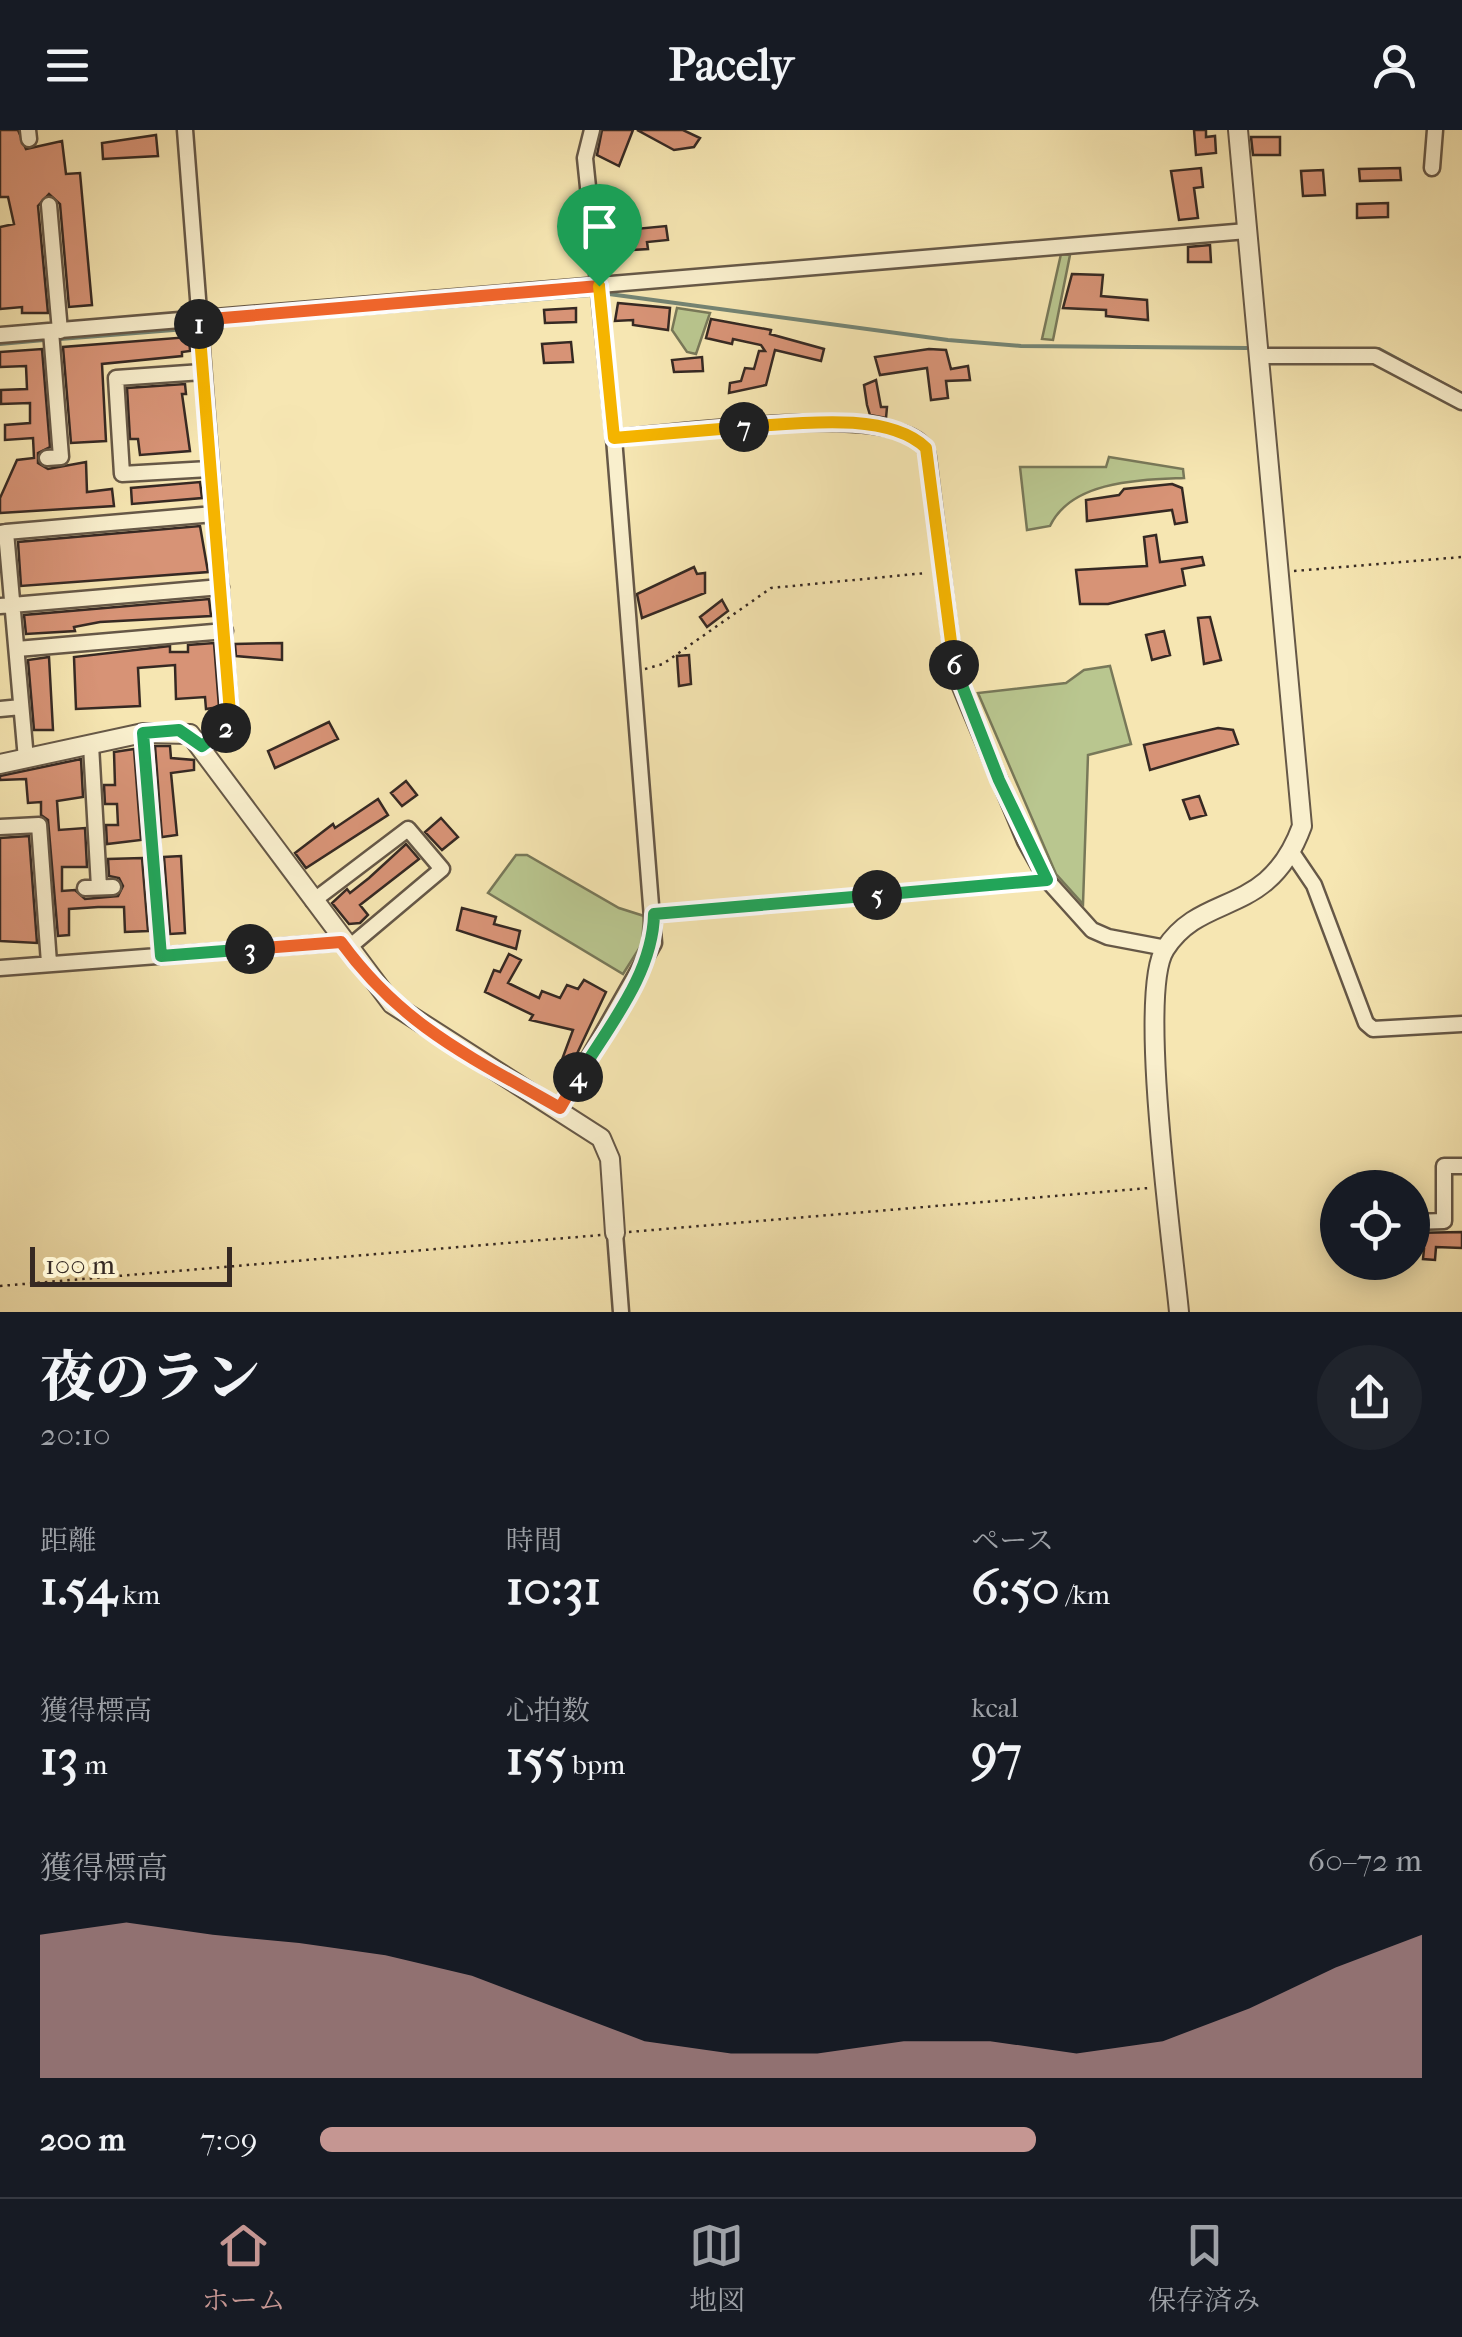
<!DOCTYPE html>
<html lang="ja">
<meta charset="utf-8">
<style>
:root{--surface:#171b24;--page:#20242c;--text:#f1f3f6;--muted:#9ea1a6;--line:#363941;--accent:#c59692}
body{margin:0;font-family:"IM FELL French Canon","Noto Serif JP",serif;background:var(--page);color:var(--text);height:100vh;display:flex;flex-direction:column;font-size:38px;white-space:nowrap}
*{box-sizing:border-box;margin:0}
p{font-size:32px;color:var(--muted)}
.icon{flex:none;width:55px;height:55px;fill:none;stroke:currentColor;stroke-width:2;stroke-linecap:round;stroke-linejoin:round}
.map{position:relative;height:1182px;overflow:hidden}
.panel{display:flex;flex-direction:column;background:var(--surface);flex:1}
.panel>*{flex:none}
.buttons{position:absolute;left:1320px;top:1040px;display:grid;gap:20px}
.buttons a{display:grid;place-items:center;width:110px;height:110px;border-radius:50%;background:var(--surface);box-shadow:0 5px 25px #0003;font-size:50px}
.scale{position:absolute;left:30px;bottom:25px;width:202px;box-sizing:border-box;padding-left:10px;border:5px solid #362923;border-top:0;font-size:28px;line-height:35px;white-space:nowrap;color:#362923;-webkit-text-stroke:8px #f9efcd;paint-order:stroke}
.pin{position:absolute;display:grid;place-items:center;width:85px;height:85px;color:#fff;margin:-102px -42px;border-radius:50% 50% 50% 0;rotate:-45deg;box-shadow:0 0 10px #0007}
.pin .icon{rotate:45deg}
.km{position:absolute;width:50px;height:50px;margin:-25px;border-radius:50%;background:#222;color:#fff;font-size:28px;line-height:50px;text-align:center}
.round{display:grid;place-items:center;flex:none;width:105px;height:105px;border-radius:52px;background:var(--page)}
.head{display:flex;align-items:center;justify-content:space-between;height:170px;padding:0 40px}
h1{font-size:55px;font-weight:800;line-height:75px}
.stats{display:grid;grid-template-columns:repeat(3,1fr);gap:15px;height:170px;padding:10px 40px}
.stats div{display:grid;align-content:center}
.stats b{font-size:50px;font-weight:800}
.stats small{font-size:28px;font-weight:400}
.stats p{font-size:28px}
.chart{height:280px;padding:20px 40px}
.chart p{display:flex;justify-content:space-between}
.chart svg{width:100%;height:180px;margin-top:10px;fill:var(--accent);opacity:.7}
ul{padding:0 40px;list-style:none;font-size:32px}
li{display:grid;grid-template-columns:160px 120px 1fr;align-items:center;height:75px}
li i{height:25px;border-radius:12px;background:var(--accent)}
header{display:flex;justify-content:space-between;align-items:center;height:130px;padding:0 40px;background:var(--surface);font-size:45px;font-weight:800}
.dock{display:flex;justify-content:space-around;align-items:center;height:140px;border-top:2px solid var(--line);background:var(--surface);font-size:28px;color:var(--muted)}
.dock a{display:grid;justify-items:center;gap:5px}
.dock .on{color:var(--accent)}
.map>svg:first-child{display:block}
.green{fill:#b9c68f;stroke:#787859;stroke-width:2.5}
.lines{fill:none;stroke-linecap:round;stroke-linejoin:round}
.stream{stroke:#748474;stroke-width:4}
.building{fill:#d79376;stroke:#362923;stroke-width:2.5}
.minor-casing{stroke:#665847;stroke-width:19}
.tertiary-casing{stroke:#665847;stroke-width:22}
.path{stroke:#362923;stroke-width:2.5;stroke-dasharray:2.5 5;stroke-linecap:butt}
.minor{stroke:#f9efcd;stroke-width:14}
.tertiary{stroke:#f9efcd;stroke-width:18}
.split-1-casing{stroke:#fff;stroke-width:20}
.split-2-casing{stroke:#fff;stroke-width:20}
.split-3-casing{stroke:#fff;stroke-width:20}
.split-4-casing{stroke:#fff;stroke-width:20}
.split-5-casing{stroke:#fff;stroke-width:20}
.split-6-casing{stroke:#fff;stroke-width:20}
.split-7-casing{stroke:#fff;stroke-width:20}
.split-8-casing{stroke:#fff;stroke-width:20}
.split-1{stroke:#f0652b;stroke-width:12}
.split-2{stroke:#f5b400;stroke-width:12}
.split-3{stroke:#22a559;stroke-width:12}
.split-4{stroke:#f0652b;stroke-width:12}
.split-5{stroke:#22a559;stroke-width:12}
.split-6{stroke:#22a559;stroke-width:12}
.split-7{stroke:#f5b400;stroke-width:12}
.split-8{stroke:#f5b400;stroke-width:12}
</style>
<header><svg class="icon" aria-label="menu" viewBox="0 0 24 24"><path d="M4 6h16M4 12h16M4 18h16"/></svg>Pacely<svg class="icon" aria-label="person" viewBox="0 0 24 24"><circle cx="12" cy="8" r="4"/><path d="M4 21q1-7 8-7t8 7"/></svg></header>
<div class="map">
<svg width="1462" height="1182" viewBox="0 0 1462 1182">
<rect width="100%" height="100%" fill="#f6e6b2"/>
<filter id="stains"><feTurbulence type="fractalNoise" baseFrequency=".002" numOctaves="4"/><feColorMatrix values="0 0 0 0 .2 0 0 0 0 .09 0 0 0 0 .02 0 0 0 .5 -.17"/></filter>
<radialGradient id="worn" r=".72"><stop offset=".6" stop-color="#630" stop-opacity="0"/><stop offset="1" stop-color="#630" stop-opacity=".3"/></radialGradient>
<path class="green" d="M 1061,124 L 1070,125 L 1053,210 L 1042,209 Z
M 677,178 L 710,183 L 696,224 L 687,222 L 672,200 Z
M 1109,327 L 1183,339 L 1184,348 C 1141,350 1072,350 1050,396 L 1027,400 L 1020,337 L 1106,337 Z
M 1110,536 L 1131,614 L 1088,625 L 1083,774 L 1056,744 L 978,563 L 1066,553 L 1084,540 Z
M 516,725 L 527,725 L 619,778 L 644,786 L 642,814 L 623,844 L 488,763 Z"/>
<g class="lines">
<path class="stream" d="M 609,164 L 948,210 L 1021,216 L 1247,218
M 211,196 L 590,165
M 60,209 L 186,199
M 0,214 L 44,210
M 1268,219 L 1379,219 L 1462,264"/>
</g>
<path class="building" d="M 0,0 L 18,0 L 26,19 L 62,11 L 66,44 L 80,43 L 92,175 L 69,177 L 60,74 L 49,64 L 38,76 L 48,183 L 22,183 L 22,177 L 0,179 L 0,97 L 14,94 L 8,67 L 0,67 Z
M 602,0 L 633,0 L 619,36 L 597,25 Z
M 637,0 L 683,0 L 700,8 L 694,17 L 674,20 Z
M 1194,0 L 1206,0 L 1206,7 L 1215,6 L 1216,23 L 1196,25 Z
M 156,5 L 158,26 L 103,29 L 102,13 Z
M 1251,7 L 1280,7 L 1280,25 L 1253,25 Z
M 1201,38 L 1203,57 L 1194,58 L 1198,88 L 1179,90 L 1171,41 Z
M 1400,38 L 1401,50 L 1360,51 L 1359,39 Z
M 1323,40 L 1325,65 L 1303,66 L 1301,41 Z
M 1388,73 L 1388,87 L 1357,88 L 1357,74 Z
M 666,96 L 668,110 L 647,112 L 648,119 L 616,121 L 614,101 Z
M 1210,115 L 1211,132 L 1188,132 L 1188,117 Z
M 1072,144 L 1103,145 L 1101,166 L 1147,170 L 1148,190 L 1106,186 L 1106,180 L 1063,178 Z
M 618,173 L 670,178 L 668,200 L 633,195 L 633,190 L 615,191 Z
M 576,178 L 576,192 L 545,193 L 544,180 Z
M 711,189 L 771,200 L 770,204 L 824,219 L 821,231 L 775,220 L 766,255 L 729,263 L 730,253 L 741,251 L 745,238 L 754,239 L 759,221 L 765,221 L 761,215 L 733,209 L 732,214 L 706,208 Z
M 189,207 L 190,221 L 182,222 L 182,226 L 102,234 L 106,311 L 71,313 L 63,217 Z
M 571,212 L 573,232 L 544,233 L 542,214 Z
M 42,219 L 50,317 L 38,323 L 38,333 L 48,339 L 86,332 L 87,362 L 112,359 L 114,376 L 0,383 L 0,368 L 17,330 L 34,328 L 33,308 L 5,310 L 5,295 L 30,293 L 30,273 L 1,274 L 1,260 L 27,259 L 26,236 L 0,237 L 0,222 Z
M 929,219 L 946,220 L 951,239 L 968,236 L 970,250 L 946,251 L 948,268 L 931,270 L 927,238 L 880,245 L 875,227 Z
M 702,227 L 703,241 L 674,242 L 672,230 Z
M 876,250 L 881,277 L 887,277 L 886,288 L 870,285 L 867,275 L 864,255 Z
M 185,254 L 186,264 L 182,264 L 190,321 L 140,325 L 138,309 L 130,309 L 127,258 Z
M 200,352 L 202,368 L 132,374 L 131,358 Z
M 1172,354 L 1182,358 L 1187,392 L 1175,394 L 1172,380 L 1087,391 L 1086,370 L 1119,365 L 1124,359 Z
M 200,396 L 208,442 L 21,456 L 18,412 Z
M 1156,405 L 1160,432 L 1202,427 L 1204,435 L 1182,439 L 1185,455 L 1108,474 L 1080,474 L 1076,440 L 1147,436 L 1144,407 Z
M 694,437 L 697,444 L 705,443 L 705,463 L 642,488 L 637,464 Z
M 209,469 L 211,486 L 100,492 L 74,497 L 75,501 L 26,504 L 24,485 Z
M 722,470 L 728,481 L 707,497 L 700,487 Z
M 1210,487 L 1221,530 L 1204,534 L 1198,488 Z
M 1164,501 L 1170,525 L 1152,530 L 1146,505 Z
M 214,513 L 219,577 L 206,579 L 205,567 L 176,569 L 175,535 L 138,538 L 140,576 L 76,579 L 74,527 L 170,516 L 170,522 L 188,522 L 188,515 Z
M 282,513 L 282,530 L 236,526 L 235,514 Z
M 689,525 L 691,554 L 679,556 L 677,526 Z
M 49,527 L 53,600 L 34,600 L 28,530 Z
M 329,592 L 338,609 L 275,638 L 268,621 Z
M 1218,598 L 1233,600 L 1238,614 L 1150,640 L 1144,615 Z
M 155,616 L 170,616 L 171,628 L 194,630 L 194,640 L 171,643 L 177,705 L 162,707 Z
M 134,619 L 141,710 L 107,714 L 106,695 L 118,695 L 117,674 L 105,674 L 104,655 L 115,655 L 114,622 Z
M 81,629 L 83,667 L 57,671 L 59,700 L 85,698 L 87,737 L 62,737 L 62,761 L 75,760 L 85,769 L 118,766 L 123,756 L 119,748 L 109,746 L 108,729 L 142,728 L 148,801 L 125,802 L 124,777 L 98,777 L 69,779 L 69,805 L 58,806 L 48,690 L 41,685 L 41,672 L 28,673 L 26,649 L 0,650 L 0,646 Z
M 406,651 L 417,665 L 402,676 L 391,663 Z
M 1199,666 L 1206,685 L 1190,689 L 1183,670 Z
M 378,669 L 388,685 L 306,738 L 295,723 L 333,694 L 335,698 Z
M 441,688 L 458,707 L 442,720 L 425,702 Z
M 29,706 L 37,813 L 0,811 L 0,708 Z
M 406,714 L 419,729 L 360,775 L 368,785 L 360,793 L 349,794 L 332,773 L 347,759 L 350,763 L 369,748 Z
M 181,726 L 185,803 L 170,804 L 164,727 Z
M 462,778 L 496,787 L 494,794 L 520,801 L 516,819 L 457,800 Z
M 509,824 L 521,830 L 508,853 L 539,868 L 542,861 L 560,868 L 567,855 L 578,859 L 584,850 L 606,862 L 566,947 L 557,943 L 573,900 L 530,890 L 533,885 L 485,862 L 494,840 L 500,842 Z
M 1462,1102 L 1462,1118 L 1436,1117 L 1435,1130 L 1423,1129 L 1424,1119 L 1412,1119 L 1412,1103 Z"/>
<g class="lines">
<defs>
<path id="minor" d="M 28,0 L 29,9
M 185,0 L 230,583 L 225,601 L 202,616
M 1432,38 L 1435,0
M 49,75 L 60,201
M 0,205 L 1247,101
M 1260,226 L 1375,226 L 1462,272
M 202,242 L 116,248 L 122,344 L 209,339
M 614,308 C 673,303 883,273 922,314 C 928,320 928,328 929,336 L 955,544 L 1025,711 L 1047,750 L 1092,800 L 1108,807 L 1166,818
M 47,328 L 61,327 L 51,201
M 6,402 L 214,384
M 0,403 L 6,402 L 26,629
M 0,476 L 221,457
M 17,519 L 225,501
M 0,579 L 21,577
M 143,603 L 161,826
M 91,615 L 99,757
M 0,697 L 39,695 L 49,833
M 1291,721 L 1314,755 L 1366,893 L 1373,899 L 1462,894
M 85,758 L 113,757
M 313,771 L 408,699 L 442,739 L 347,819
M 0,838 L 341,812
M 560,978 L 654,813 L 614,308 L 585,28 L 592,0
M 1412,1092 L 1444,1091 L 1444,1036 L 1462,1036
M 615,1103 L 621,1182"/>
<path id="tertiary" d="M 0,634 L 143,603 L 190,604 L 392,874 L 601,1008 L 610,1029 L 615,1103
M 1179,1182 C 1173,1117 1137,863 1165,819 C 1203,760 1268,789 1302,696 L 1238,0"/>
</defs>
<use href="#minor" class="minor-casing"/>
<use href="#tertiary" class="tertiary-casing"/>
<path class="path" d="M 1294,441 L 1462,427
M 645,539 L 663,534 L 771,458 L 926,443
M 666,784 L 1031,753
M 629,1102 L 1149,1058
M 0,1156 L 601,1105"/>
<use href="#minor" class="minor"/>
<use href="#tertiary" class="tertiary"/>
</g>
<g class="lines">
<defs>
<path id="split-1" d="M 199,194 L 199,190 L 599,156"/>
<path id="split-2" d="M 199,194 L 230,583 L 226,598"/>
<path id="split-3" d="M 226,598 L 202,616 L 179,600 L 143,603 L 161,826 L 250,819"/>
<path id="split-4" d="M 250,819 L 341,812 C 403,897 471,927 560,978 L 578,947"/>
<path id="split-5" d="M 578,947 C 608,897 653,844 654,784 L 877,765"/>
<path id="split-6" d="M 877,765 L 1047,750 L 999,650 L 954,535"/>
<path id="split-7" d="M 744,297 C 794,294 887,280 926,318 L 954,535"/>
<path id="split-8" d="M 599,156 L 614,308 L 744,297"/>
</defs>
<use href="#split-1" class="split-1-casing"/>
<use href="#split-2" class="split-2-casing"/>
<use href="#split-3" class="split-3-casing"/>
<use href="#split-4" class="split-4-casing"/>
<use href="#split-5" class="split-5-casing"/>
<use href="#split-6" class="split-6-casing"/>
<use href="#split-7" class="split-7-casing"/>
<use href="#split-8" class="split-8-casing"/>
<use href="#split-1" class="split-1"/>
<use href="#split-2" class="split-2"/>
<use href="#split-3" class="split-3"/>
<use href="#split-4" class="split-4"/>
<use href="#split-5" class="split-5"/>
<use href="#split-6" class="split-6"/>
<use href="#split-7" class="split-7"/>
<use href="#split-8" class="split-8"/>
</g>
<rect width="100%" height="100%" filter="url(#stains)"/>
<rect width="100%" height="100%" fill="url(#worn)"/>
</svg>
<div class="buttons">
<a><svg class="icon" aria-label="locate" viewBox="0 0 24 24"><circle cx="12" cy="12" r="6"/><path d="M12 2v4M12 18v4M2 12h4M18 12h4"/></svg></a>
</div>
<div class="scale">100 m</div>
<div class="pin" style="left:599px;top:156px;background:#1e9e55"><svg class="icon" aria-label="arrive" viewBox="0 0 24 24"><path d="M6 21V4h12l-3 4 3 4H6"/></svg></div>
<b class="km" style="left:199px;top:194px">1</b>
<b class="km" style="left:226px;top:598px">2</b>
<b class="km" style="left:250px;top:819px">3</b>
<b class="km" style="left:578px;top:947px">4</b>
<b class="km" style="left:877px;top:765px">5</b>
<b class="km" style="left:954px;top:535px">6</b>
<b class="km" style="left:744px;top:297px">7</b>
</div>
<section class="panel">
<div class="head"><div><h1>夜のラン</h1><p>20:10</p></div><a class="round"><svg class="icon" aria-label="share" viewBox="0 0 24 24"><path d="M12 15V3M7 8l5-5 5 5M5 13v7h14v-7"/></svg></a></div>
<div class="stats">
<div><p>距離</p><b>1.54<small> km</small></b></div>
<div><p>時間</p><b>10:31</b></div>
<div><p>ペース</p><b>6:50<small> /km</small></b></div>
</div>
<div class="stats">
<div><p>獲得標高</p><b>13<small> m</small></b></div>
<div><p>心拍数</p><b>155<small> bpm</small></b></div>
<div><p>kcal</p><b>97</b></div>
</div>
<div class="chart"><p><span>獲得標高</span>60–72 m</p>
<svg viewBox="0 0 160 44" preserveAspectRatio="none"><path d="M0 44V9L10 6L20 9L30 11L40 14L50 19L60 27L70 35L80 38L90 38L100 35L110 35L120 38L130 35L140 27L150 17L160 9V44z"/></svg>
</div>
<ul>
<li><b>200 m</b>7:09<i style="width:65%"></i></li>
</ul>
</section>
<nav class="dock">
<a class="on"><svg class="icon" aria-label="home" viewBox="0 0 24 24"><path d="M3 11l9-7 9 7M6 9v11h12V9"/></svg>ホーム</a>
<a><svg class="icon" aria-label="map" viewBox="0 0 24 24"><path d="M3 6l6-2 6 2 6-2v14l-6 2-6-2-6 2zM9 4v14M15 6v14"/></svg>地図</a>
<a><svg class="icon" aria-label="saved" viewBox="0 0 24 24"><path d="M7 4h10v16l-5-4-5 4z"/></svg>保存済み</a>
</nav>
